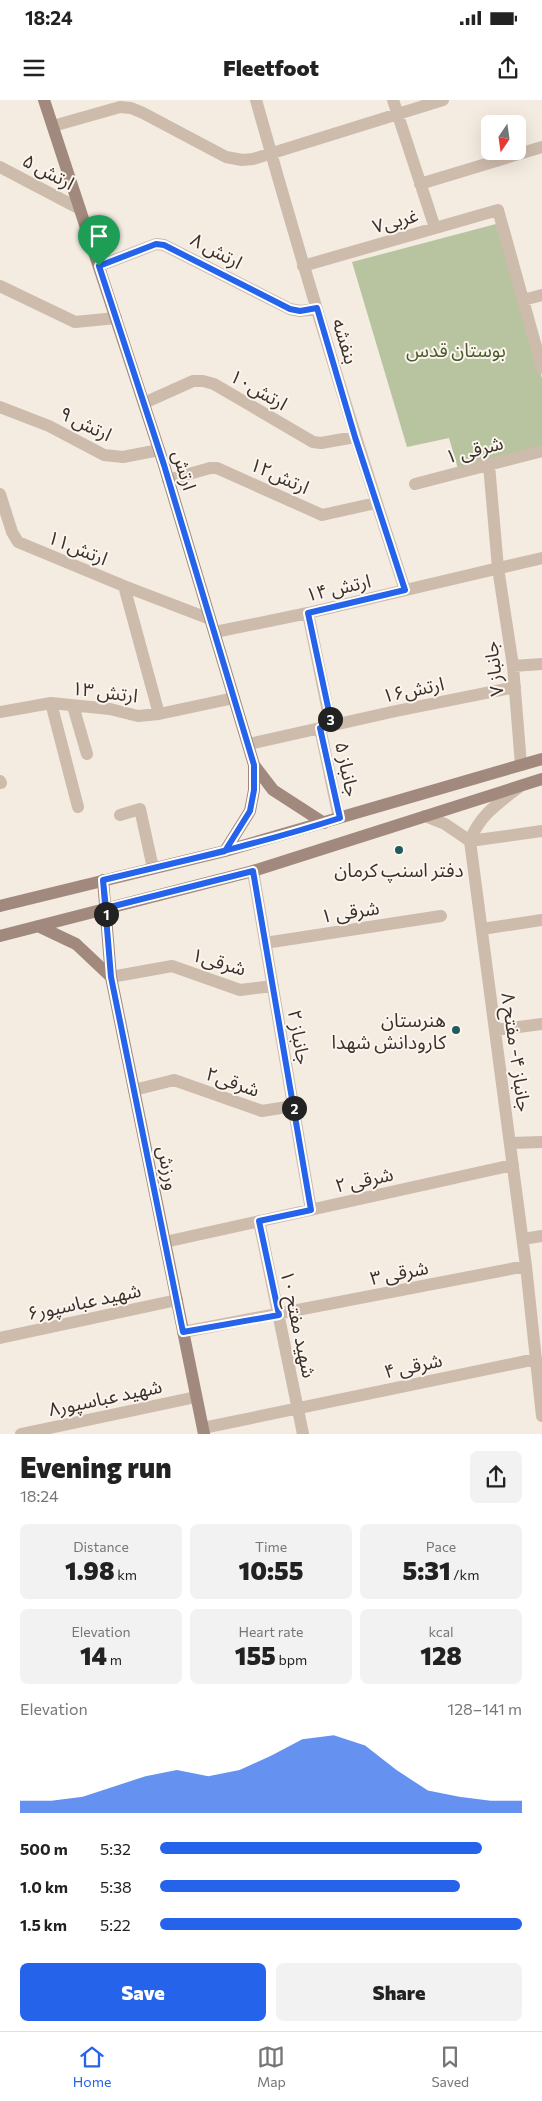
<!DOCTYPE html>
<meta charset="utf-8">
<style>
:root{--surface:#fff;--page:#f2f2f2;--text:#222;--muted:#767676;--line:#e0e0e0;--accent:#2563eb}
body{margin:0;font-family:Commissioner,"Noto Sans Arabic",sans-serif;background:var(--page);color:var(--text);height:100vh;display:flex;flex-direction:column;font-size:19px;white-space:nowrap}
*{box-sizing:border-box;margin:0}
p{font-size:16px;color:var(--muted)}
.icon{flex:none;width:28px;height:28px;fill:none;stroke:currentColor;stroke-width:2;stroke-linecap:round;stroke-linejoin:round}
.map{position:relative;height:1334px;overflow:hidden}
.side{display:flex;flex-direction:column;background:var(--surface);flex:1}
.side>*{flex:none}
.needle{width:32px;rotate:193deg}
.controls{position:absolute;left:481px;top:15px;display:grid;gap:10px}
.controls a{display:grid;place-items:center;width:45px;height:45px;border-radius:8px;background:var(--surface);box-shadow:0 5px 20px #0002;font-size:25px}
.pin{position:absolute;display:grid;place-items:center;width:42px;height:42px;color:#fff;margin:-51px -21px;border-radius:50% 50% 50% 0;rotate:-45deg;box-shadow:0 0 5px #0007}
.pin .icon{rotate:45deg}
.km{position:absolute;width:25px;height:25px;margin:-12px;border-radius:50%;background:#222;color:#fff;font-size:14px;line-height:25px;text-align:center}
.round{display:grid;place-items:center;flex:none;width:52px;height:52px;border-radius:8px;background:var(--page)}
.head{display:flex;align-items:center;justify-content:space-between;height:85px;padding:0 20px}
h1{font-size:28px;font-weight:800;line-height:38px}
.metrics{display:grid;grid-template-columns:repeat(3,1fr);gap:8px;height:85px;padding:5px 20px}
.metrics div{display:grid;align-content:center;border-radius:8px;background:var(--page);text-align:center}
.metrics b{font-size:25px;font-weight:800}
.metrics small{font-size:14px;font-weight:400}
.metrics p{font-size:14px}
.chart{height:140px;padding:10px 20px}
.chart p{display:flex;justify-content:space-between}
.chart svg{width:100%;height:90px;margin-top:5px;fill:var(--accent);opacity:.7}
.action{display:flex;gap:10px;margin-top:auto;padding:10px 20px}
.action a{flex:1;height:58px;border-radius:8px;background:var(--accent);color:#fff;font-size:20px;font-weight:800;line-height:58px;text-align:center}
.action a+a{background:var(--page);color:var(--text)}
ul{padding:0 20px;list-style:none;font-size:16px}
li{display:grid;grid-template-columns:80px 60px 1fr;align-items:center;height:38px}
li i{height:12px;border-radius:6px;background:var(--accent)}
.status{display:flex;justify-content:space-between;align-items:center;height:35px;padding:0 25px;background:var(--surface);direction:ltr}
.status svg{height:14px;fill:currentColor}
header{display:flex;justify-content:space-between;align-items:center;height:65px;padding:0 20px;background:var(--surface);font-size:22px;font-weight:800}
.dock{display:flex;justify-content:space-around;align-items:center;height:70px;border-top:1px solid var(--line);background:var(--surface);font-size:14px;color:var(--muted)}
.dock a{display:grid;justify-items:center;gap:2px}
.dock .on{color:var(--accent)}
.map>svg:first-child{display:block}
.green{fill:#b8c4a0}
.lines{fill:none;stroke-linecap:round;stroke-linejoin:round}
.street{stroke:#cdbbac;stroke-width:12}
.secondary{stroke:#a18a7d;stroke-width:12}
.route-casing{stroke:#fff;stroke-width:10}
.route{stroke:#2563eb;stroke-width:6}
.poi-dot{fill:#1f5a5e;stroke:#fbf5ee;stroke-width:2}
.labels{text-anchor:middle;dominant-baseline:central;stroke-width:4;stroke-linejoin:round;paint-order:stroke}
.street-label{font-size:19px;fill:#3b302b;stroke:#fbf5ee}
.park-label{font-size:19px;fill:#4a5a2e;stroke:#fbf5ee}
.poi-label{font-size:19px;fill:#3b302b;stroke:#fbf5ee}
</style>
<div class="status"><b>18:24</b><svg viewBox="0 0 49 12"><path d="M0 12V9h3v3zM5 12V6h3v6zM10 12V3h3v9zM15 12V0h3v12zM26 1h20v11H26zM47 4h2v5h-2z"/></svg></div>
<header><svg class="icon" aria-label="menu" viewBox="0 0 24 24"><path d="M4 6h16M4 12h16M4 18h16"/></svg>Fleetfoot<svg class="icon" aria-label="share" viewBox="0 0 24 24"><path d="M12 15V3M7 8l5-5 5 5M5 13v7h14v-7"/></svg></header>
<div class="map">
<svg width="542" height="1334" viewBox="0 0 542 1334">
<rect width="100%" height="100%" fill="#f4ebe1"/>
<path class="green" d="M 496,124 L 542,278 L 542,351 L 458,369 L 449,338 L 407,347 L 352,162 Z"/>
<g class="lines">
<path class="street" d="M 256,0 C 302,164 352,328 405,490
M 393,0 L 435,128
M 53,26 L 120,7 L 131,8 L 143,13 L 226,57 L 242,60 L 253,59 L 443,0
M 0,67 L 80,109
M 420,84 L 542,47
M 99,166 L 156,144 L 164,145 L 290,209 L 300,211 L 317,209
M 303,166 L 498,110 L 542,268
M 0,186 L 75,222 L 116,218
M 523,200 L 542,195
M 144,303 L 193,281 L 203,281 L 214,284 L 313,342 L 321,343 L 355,337
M 0,307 L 49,326 L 104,355 L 123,357 L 159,350
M 489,365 L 498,468 L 513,566 L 521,665
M 168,380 L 210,368 L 217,368 L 322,415 L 376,403
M 415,384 L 542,351
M 0,394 L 12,432 L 18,442 L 124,486 L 210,519
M 124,486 L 159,614
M 308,513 L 331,626
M 215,532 L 308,513 L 542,458
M 513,566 L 542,564
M 51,603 L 78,707
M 73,606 L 87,654
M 0,612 L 51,603 L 110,609 L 138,616 L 159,614 L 234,598
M 320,628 L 339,718
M 249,644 L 396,611 L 515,587
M 0,681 L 1,683
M 518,688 C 497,704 479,716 470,741 L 526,1166 L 542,1316
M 120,715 L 140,709 L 153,768
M 425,716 L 445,724 L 470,741
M 470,741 L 542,731
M 253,771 L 311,1110
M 482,829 L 542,820
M 265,843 L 441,816
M 111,877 L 172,866 L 240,890 L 273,886
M 495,930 L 542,924
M 134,990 L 174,980 L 262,1011 L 293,1006
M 510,1043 L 542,1042
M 259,1121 L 303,1334
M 523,1139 L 542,1136
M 165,1142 L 513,1065
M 183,1232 L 526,1166
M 0,1238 L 177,1200
M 203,1328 L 536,1259
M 21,1334 L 196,1297"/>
<path class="secondary" d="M 44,0 L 164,365 L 254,665 L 273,690 L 324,723
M 225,751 L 250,711 L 254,690 L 254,665
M 103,780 L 111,877 L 204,1334
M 0,806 L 225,751 L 542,659
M 38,826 L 76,844 L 111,877
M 0,836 L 253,771 L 542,679"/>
</g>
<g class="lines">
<defs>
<path id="route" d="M 99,166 L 164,365 L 254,665 L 254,690 L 250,711 L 225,751 L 103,780 L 111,877 L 183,1232 L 279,1215 L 259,1121 L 311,1110 L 253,771 L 106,808 L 103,780 C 183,761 262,743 340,718 L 320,628 L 332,626 L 308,513 L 405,490 L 355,337 L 317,208 L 300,211 L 290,209 L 164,145 L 156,144 L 99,166"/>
</defs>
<use href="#route" class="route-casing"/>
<use href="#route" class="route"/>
</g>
<g class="poi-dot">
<circle cx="399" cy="750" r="5"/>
<circle cx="456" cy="930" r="5"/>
</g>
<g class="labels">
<g class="street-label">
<text transform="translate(49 71) rotate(28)">ارتش ۵</text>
<text transform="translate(395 120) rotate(-16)">غربی۷</text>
<text transform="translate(217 150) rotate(28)">ارتش ۸</text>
<text transform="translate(346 241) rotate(73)">بنفشه</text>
<text transform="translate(259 289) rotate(30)">ارتش۱۰</text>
<text transform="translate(86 323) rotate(26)">ارتش ۹</text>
<text transform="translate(474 349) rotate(-15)">شرقی ۱</text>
<text transform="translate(185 370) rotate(73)">ارتش</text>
<text transform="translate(280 375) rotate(24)">ارتش۱۲</text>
<text transform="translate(78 447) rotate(22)">ارتش۱۱</text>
<text transform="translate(338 487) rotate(-13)">ارتش ۱۴</text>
<text transform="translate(493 569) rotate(-97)">جانباز ۷</text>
<text transform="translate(413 589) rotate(-12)">ارتش۱۶</text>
<text transform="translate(105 591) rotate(7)">ارتش ۱۳</text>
<text transform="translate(348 669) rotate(78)">جانباز ۵</text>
<text transform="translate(350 811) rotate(-9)">شرقی ۱</text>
<text transform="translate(219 861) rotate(16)">شرقی۱</text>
<text transform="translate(300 937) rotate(80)">جانباز ۲</text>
<text transform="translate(517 952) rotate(82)">جانباز ۴- مفتح ۸</text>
<text transform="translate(233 981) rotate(19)">شرقی۲</text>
<text transform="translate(169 1068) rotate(79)">ورزش</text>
<text transform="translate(364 1079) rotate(-12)">شرقی ۲</text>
<text transform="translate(399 1172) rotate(-11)">شرقی ۳</text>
<text transform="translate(84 1201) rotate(-12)">شهید عباسپور۶</text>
<text transform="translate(299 1224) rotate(78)">شهید مفتح ۱۰</text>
<text transform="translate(413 1265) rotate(-12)">شرقی ۴</text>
<text transform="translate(105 1297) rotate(-12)">شهید عباسپور۸</text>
</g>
<g class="park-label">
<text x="456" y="249">بوستان قدس</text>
</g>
<g class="poi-label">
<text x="399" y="769">دفتر اسنپ کرمان</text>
<text x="446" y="919" text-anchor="end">هنرستان<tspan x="446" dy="22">کارودانش شهدا</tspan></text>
</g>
</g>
</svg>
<div class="controls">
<a><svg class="needle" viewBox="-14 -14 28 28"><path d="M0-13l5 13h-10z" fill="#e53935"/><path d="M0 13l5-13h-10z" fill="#767676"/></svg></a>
</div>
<div class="pin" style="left:99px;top:166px;background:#1e9e55"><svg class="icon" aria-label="arrive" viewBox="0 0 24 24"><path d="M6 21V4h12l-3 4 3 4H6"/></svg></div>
<b class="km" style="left:106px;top:814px">1</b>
<b class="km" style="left:294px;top:1008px">2</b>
<b class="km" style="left:330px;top:619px">3</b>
</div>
<section class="side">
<div class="head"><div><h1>Evening run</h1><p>18:24</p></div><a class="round"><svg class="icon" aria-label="share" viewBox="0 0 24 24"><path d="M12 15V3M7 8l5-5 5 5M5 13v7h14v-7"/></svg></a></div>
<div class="metrics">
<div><p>Distance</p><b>1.98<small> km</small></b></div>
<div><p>Time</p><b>10:55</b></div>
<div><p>Pace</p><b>5:31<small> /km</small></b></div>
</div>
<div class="metrics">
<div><p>Elevation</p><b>14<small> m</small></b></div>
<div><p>Heart rate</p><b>155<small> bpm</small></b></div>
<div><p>kcal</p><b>128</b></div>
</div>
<div class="chart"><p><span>Elevation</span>128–141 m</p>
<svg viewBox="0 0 160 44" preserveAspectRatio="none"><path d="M0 44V38L10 38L20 36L30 31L40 26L50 23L60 26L70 23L80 16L90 8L100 6L110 11L120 23L130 33L140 36L150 38L160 38V44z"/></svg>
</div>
<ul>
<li><b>500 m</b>5:32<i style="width:89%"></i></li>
<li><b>1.0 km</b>5:38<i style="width:83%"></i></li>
<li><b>1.5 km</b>5:22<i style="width:100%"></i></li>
</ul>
<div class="action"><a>Save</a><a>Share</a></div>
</section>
<nav class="dock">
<a class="on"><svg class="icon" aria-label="home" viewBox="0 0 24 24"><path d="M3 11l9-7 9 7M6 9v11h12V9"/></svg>Home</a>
<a><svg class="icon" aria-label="map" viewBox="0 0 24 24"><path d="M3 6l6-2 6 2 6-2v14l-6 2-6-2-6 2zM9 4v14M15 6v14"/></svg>Map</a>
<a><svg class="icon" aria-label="saved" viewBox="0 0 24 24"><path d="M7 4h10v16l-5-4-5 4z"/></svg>Saved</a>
</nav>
